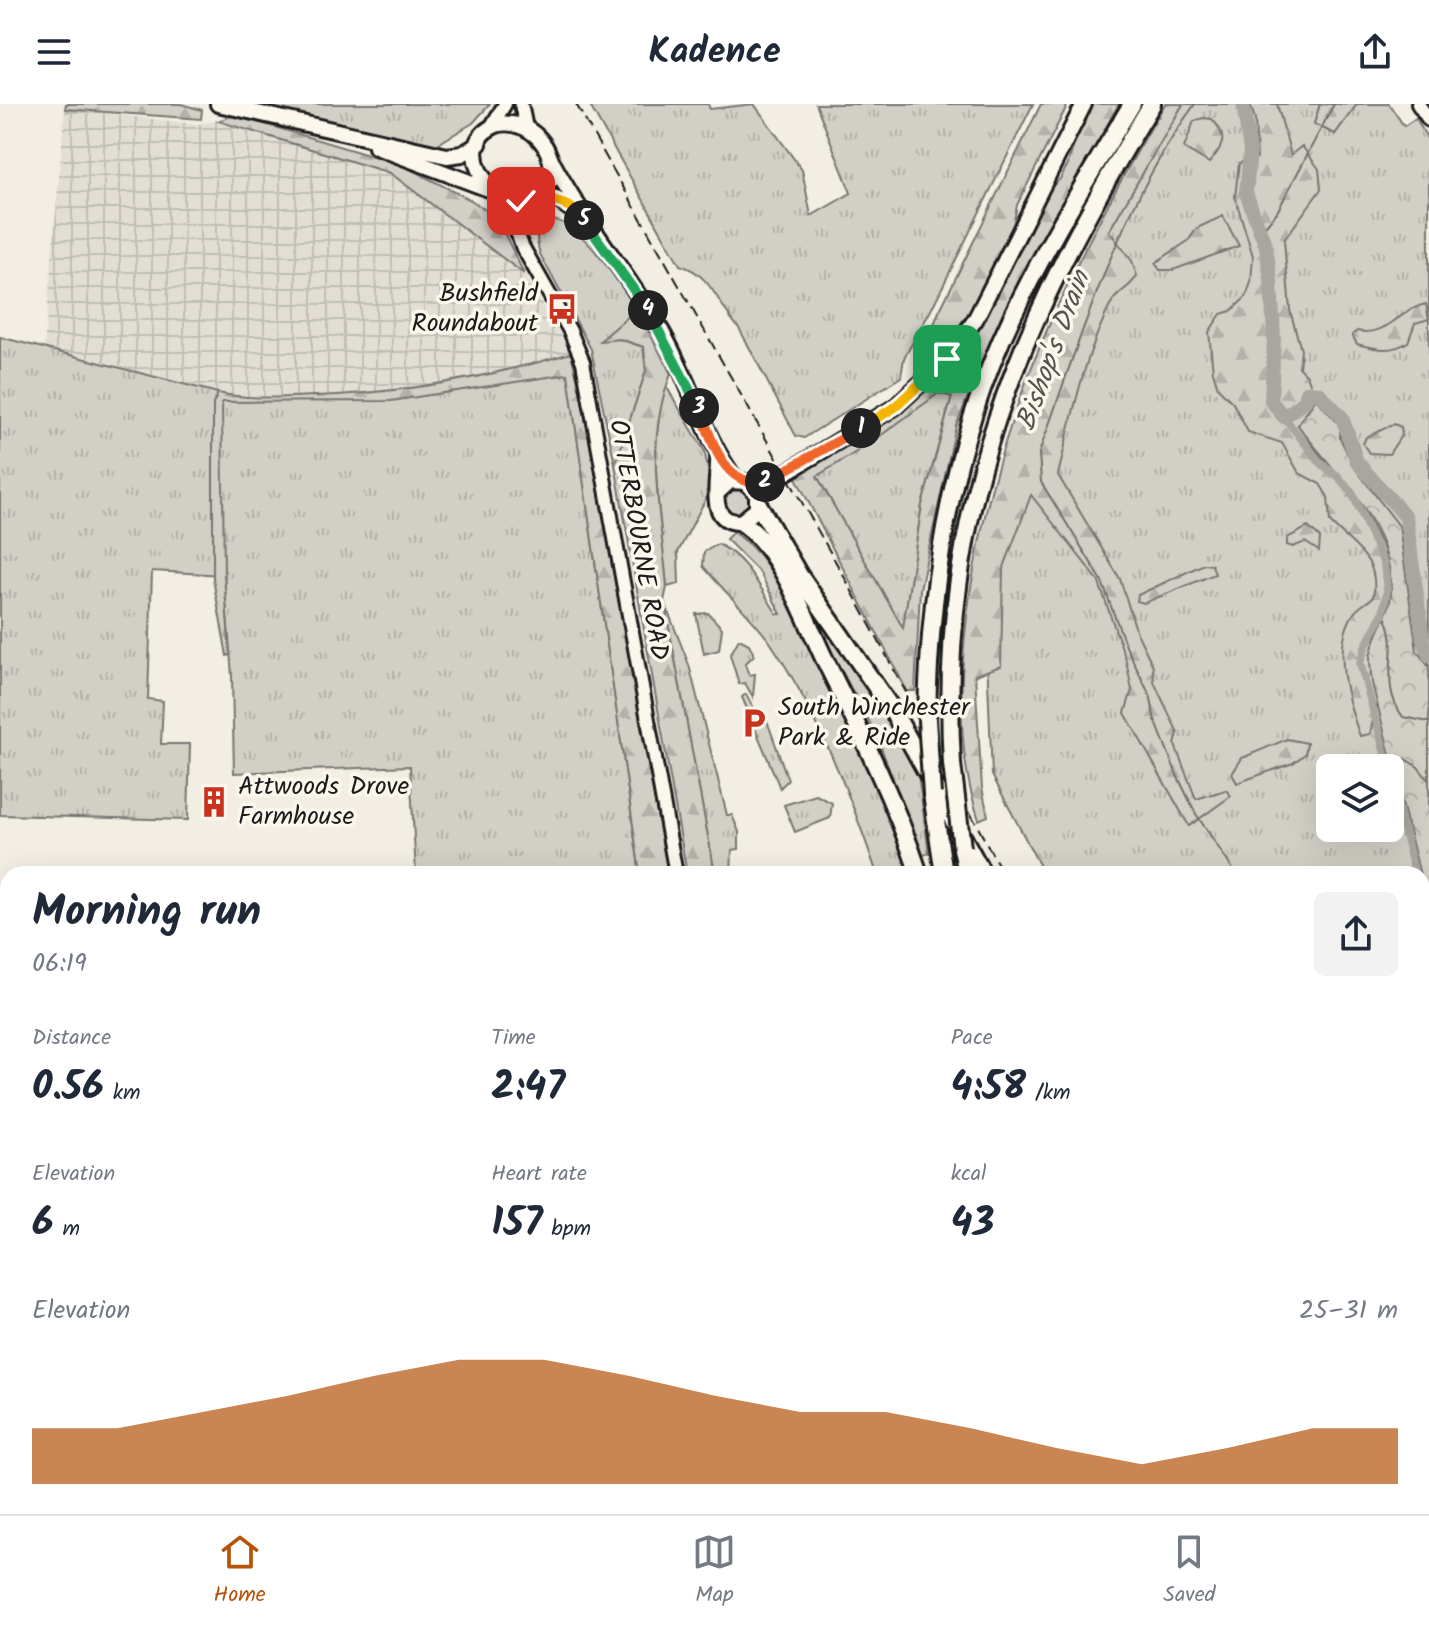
<!DOCTYPE html>
<meta charset="utf-8">
<style>
:root{--surface:#fff;--page:#f2f2f3;--text:#1f2937;--muted:#747a83;--line:#e0e1e3;--accent:#b45309}
body{margin:0;font-family:Kalam,sans-serif;background:var(--page);color:var(--text);height:100vh;display:flex;flex-direction:column;font-size:30px;white-space:nowrap}
*{box-sizing:border-box;margin:0}
p{font-size:26px;color:var(--muted)}
.icon{flex:none;width:44px;height:44px;fill:none;stroke:currentColor;stroke-width:2;stroke-linecap:round;stroke-linejoin:round}
.map{position:relative;flex:1;overflow:hidden}
.panel{position:absolute;left:0px;top:762px;width:1430px;height:648px;display:flex;flex-direction:column;background:var(--surface);border-radius:24px 24px 0 0;box-shadow:0 8px 32px #0002}
.panel>*{flex:none}
.tools{position:absolute;left:1316px;top:650px;display:grid;gap:16px}
.tools a{display:grid;place-items:center;width:88px;height:88px;border-radius:12px;background:var(--surface);box-shadow:0 8px 32px #0002;font-size:40px}
.pin{position:absolute;display:grid;place-items:center;width:68px;height:68px;color:#fff;margin:-34px;border-radius:16px;box-shadow:0 4px 12px #0006}
.km{position:absolute;width:40px;height:40px;margin:-20px;border-radius:50%;background:#222;color:#fff;font-size:22px;line-height:40px;text-align:center}
.round{display:grid;place-items:center;flex:none;width:84px;height:84px;border-radius:12px;background:var(--page)}
.summary{display:flex;align-items:center;justify-content:space-between;height:136px;padding:0 32px}
h1{font-size:44px;font-weight:700;line-height:60px}
.figures{display:grid;grid-template-columns:repeat(3,1fr);gap:12px;height:136px;padding:8px 32px}
.figures div{display:grid;align-content:center}
.figures b{font-size:40px;font-weight:700}
.figures small{font-size:22px;font-weight:400}
.figures p{font-size:22px}
.chart{height:224px;padding:16px 32px}
.chart p{display:flex;justify-content:space-between}
.chart svg{width:100%;height:144px;margin-top:8px;fill:var(--accent);opacity:.7}
header{display:flex;justify-content:space-between;align-items:center;height:104px;padding:0 32px;background:var(--surface);font-size:36px;font-weight:700}
.tab-bar{display:flex;justify-content:space-around;align-items:center;height:112px;border-top:2px solid var(--line);background:var(--surface);font-size:22px;color:var(--muted)}
.tab-bar a{display:grid;justify-items:center;gap:4px}
.tab-bar .selected{color:var(--accent)}
.map>svg:first-child{display:block}
.industrial{fill:url(#industrial-grid)}
.grass{fill:url(#grass-tufts);stroke:#777671;stroke-width:2;fill-rule:evenodd}
.forest{fill:url(#forest-firs);stroke:#777671;stroke-width:2;fill-rule:evenodd}
.cemetery{fill:url(#cemetery-stones);stroke:#777671;stroke-width:2}
.park{fill:url(#park-crowns);stroke:#777671;stroke-width:2}
.lines{fill:none;stroke-linecap:round;stroke-linejoin:round}
.stream{stroke:#716f6b;stroke-width:2}
.canal{stroke:#a9a6a0;stroke-width:8}
.river{stroke:#a9a6a0;stroke-width:14}
.street-casing{stroke:#1c1c1c;stroke-width:15}
.secondary-casing{stroke:#1c1c1c;stroke-width:18}
.primary-casing{stroke:#1c1c1c;stroke-width:20}
.highway-casing{stroke:#1c1c1c;stroke-width:22}
.street{stroke:#fbf7ec;stroke-width:9}
.secondary{stroke:#fbf7ec;stroke-width:12}
.primary{stroke:#fbf7ec;stroke-width:14}
.highway{stroke:#fbf7ec;stroke-width:16}
.rail{stroke:#1c1c1c;stroke-width:2;stroke-dasharray:12 6;stroke-linecap:butt}
.primary-bridge-casing{stroke:#1c1c1c;stroke-width:20;stroke-linecap:butt}
.highway-bridge-casing{stroke:#1c1c1c;stroke-width:22;stroke-linecap:butt}
.primary-bridge{stroke:#fbf7ec;stroke-width:14}
.highway-bridge{stroke:#fbf7ec;stroke-width:16}
.split-1-casing{stroke:#fff;stroke-width:16}
.split-2-casing{stroke:#fff;stroke-width:16}
.split-3-casing{stroke:#fff;stroke-width:16}
.split-4-casing{stroke:#fff;stroke-width:16}
.split-5-casing{stroke:#fff;stroke-width:16}
.split-6-casing{stroke:#fff;stroke-width:16}
.split-1{stroke:#f5b400;stroke-width:10}
.split-2{stroke:#f0652b;stroke-width:10}
.split-3{stroke:#f0652b;stroke-width:10}
.split-4{stroke:#22a559;stroke-width:10}
.split-5{stroke:#22a559;stroke-width:10}
.split-6{stroke:#f5b400;stroke-width:10}
.labels{text-anchor:middle;dominant-baseline:central;stroke-width:7;stroke-linejoin:round;paint-order:stroke}
.poi-label{font-size:26px;fill:#1c1c1c;stroke:#fbf7ec;text-anchor:start}
.street-label{font-size:26px;fill:#1c1c1c;stroke:#fbf7ec}
.water-label{font-size:28px;font-style:italic;fill:#545351;stroke:#fbf7ec}
</style>
<header><svg class="icon" aria-label="menu" viewBox="0 0 24 24"><path d="M4 6h16M4 12h16M4 18h16"/></svg>Kadence<svg class="icon" aria-label="share" viewBox="0 0 24 24"><path d="M12 15V3M7 8l5-5 5 5M5 13v7h14v-7"/></svg></header>
<div class="map">
<svg width="1429" height="1410" viewBox="0 0 1429 1410">
<defs>
<pattern id="industrial-grid" width="8" height="8" patternUnits="userSpaceOnUse" patternTransform="scale(2)"><rect width="8" height="8" fill="#e2ded5"/><path d="M0 4h8M4 0v8" fill="none" stroke="#c1beb6"/></pattern>
<pattern id="grass-tufts" width="24" height="20" patternUnits="userSpaceOnUse" patternTransform="scale(2)"><rect width="24" height="20" fill="#d2cfc6"/><path d="M3 7l-1-3M5 7V3M7 7l1-3M15 17l-1-3M17 17v-4M19 17l1-3" fill="none" stroke="#b4b1aa"/></pattern>
<pattern id="forest-firs" width="22" height="20" patternUnits="userSpaceOnUse" patternTransform="scale(2)"><rect width="22" height="20" fill="#d2cfc6"/><path d="M5 1l3.5 6h-7zM16 11l3.5 6h-7z" fill="#b4b1aa"/></pattern>
<pattern id="cemetery-stones" width="16" height="16" patternUnits="userSpaceOnUse" patternTransform="scale(2)"><rect width="16" height="16" fill="#d2cfc6"/><path d="M2 7V4a2 2 0 0 1 4 0v3zM10 15v-3a2 2 0 0 1 4 0v3z" fill="#b4b1aa"/></pattern>
<pattern id="park-crowns" width="20" height="18" patternUnits="userSpaceOnUse" patternTransform="scale(2)"><rect width="20" height="18" fill="#d2cfc6"/><path d="M2 6a3 3 0 1 1 6 0M12 15a3 3 0 1 1 6 0" fill="none" stroke="#b4b1aa"/></pattern>
</defs>
<rect width="100%" height="100%" fill="#f2eee4"/>
<filter id="ink" filterUnits="userSpaceOnUse"><feTurbulence type="fractalNoise" baseFrequency=".0125" numOctaves="2"/><feDisplacementMap in="SourceGraphic" scale="16" xChannelSelector="R" yChannelSelector="G"/><feConvolveMatrix kernelMatrix="1 2 1 2 8 2 1 2 1" color-interpolation-filters="sRGB"/></filter>
<g filter="url(#ink)">
<path class="industrial" d="M 65,5 L 197,20 L 218,17 L 390,69 L 524,170 L 571,249 L 502,270 L 386,290 L 247,295 L 44,243 Z"/>
<path class="grass" d="M 251,0 L 490,0 L 473,19 L 436,41 L 345,27 Z
M 589,0 L 708,0 L 710,5 L 754,0 L 802,66 L 811,112 L 851,89 L 816,0 L 1033,0 L 931,206 L 904,254 L 901,273 L 804,334 L 796,332 L 739,224 C 718,202 712,170 680,161 Z
M 1183,0 L 1320,0 L 1314,20 L 1335,30 L 1357,0 L 1389,0 L 1404,22 L 1416,14 L 1429,38 L 1429,1085 L 1422,1083 L 1422,770 L 1044,770 L 992,671 L 984,485 L 1099,143 ZM 1330,664 L 1390,664 L 1390,724 L 1330,724 Z
M 553,116 C 584,120 618,180 637,205 L 602,236 L 620,235 L 643,243 L 646,267 L 615,361 L 591,245 L 540,150 C 535,132 534,122 553,116 Z
M 0,233 L 218,289 L 215,295 L 390,297 L 568,269 L 640,770 L 416,770 L 410,662 L 234,669 L 232,572 L 224,471 L 152,467 L 148,595 L 163,597 L 161,640 L 190,640 L 188,716 L 0,711 Z
M 666,282 L 704,346 L 712,383 L 678,448 L 679,480 L 667,483 C 661,415 646,349 666,282 Z
M 938,289 L 952,292 L 922,401 L 903,525 L 817,372 L 869,340 Z
M 734,383 L 748,386 L 753,399 L 740,413 L 726,408 L 723,393 Z
M 733,428 C 796,462 884,697 914,770 L 877,770 C 851,692 818,610 772,541 C 753,513 725,489 703,462 L 704,448 L 718,440 C 747,454 760,484 777,510 L 781,510 L 760,469 L 726,435 Z
M 806,490 L 870,584 L 917,663 L 929,749 L 921,752 L 876,630 L 802,495 Z
M 664,497 L 689,561 L 727,711 L 732,711 L 739,728 L 739,745 L 732,746 L 731,770 L 715,770 Z
M 708,509 L 722,524 L 719,546 L 704,550 L 696,510 Z
M 739,535 L 749,540 L 754,551 L 745,560 L 749,571 L 755,570 L 753,593 L 745,579 L 739,580 L 730,551 Z
M 746,590 L 759,615 L 767,617 L 770,625 L 788,676 L 780,684 L 742,593 Z
M 816,691 L 832,699 L 830,714 L 795,728 L 784,701 Z
M 0,839 L 8,889 L 8,983 L 0,934 Z
M 0,1005 L 8,1006 L 8,1128 L 0,1128 Z
M 875,1402 L 952,1402 L 950,1410 L 872,1410 Z"/>
<path class="forest" d="M 66,0 L 181,0 L 202,6 L 201,15 L 65,5 Z
M 1041,0 L 1068,0 L 1017,101 L 1013,122 L 974,201 L 929,263 L 922,254 L 938,210 Z
M 1091,0 L 1119,0 L 1004,206 L 956,322 L 920,485 L 915,587 L 907,587 L 794,370 L 876,322 L 915,294 L 942,267 L 1044,90 L 1060,75 L 1068,60 L 1079,23 ZM 939,289 L 952,293 L 922,401 L 903,524 L 817,372 L 869,340 Z
M 1165,0 L 1183,0 L 1109,127 L 1132,157 L 1137,172 C 1131,183 1118,188 1112,198 C 1084,250 1072,314 1058,371 L 1120,475 L 1137,529 L 1153,562 L 1154,578 L 1178,629 L 1175,641 L 1196,695 L 1226,686 L 1231,692 L 1189,722 L 1125,609 L 1132,586 L 1126,556 L 1098,476 L 1031,391 L 1003,466 L 1001,562 L 975,571 L 982,684 L 988,712 L 979,716 C 957,650 959,580 967,512 C 990,324 1069,161 1165,0 Z
M 1250,0 L 1277,0 L 1291,51 L 1302,42 L 1319,65 L 1321,85 L 1284,136 L 1290,206 L 1301,246 L 1299,263 L 1307,271 L 1316,295 L 1298,321 L 1319,350 L 1354,386 L 1384,446 L 1391,490 L 1370,552 L 1377,597 L 1370,630 L 1360,632 C 1347,597 1331,543 1354,509 C 1359,502 1367,499 1373,493 C 1381,454 1353,443 1330,418 L 1328,393 L 1320,380 L 1299,369 L 1282,339 L 1248,328 L 1233,299 L 1218,284 L 1213,268 L 1209,228 L 1221,210 L 1231,207 L 1246,193 L 1251,178 L 1253,152 L 1235,93 L 1239,59 L 1257,54 L 1255,15 Z
M 1320,0 L 1357,0 L 1335,30 L 1314,20 Z
M 234,11 L 402,61 L 471,96 L 497,114 L 524,170 L 390,69 L 218,17 Z
M 1203,14 L 1212,15 C 1229,33 1223,43 1209,59 L 1184,44 L 1194,17 Z
M 1223,112 L 1239,142 L 1173,166 L 1160,166 L 1155,159 L 1188,137 L 1197,124 Z
M 1426,200 L 1429,215 L 1415,219 L 1408,238 C 1391,249 1377,245 1357,240 L 1352,231 L 1357,227 C 1386,234 1400,205 1426,200 Z
M 637,205 L 671,270 C 643,340 661,411 667,483 L 664,497 L 715,770 L 687,770 L 615,361 L 646,267 L 644,243 L 620,235 L 600,237 Z
M 571,249 L 581,290 L 668,770 L 640,770 L 568,270 L 390,297 L 222,298 L 224,471 L 230,551 L 227,552 L 213,475 L 213,300 L 218,289 C 251,296 282,293 316,292 C 404,289 487,274 571,249 Z
M 1394,320 L 1401,323 L 1402,330 L 1389,350 L 1369,349 L 1363,340 L 1366,333 Z
M 1308,423 L 1320,434 L 1319,447 L 1305,438 L 1293,443 L 1287,441 L 1287,434 Z
M 1204,460 L 1212,461 L 1215,470 L 1144,499 L 1137,497 L 1138,491 Z
M 1287,635 L 1307,639 L 1305,650 L 1293,659 L 1237,679 L 1232,670 L 1242,654 Z
M 1422,1083 L 1429,1086 L 1429,1233 L 1426,1234 L 1422,1230 Z
M 750,1402 L 875,1402 L 872,1410 L 751,1410 Z"/>
<path class="cemetery" d="M 634,1402 L 708,1402 L 711,1410 L 635,1410 Z"/>
<path class="park" d="M 1316,295 L 1340,321 L 1340,334 L 1354,363 L 1399,422 L 1417,547 L 1429,563 L 1429,807 L 1372,579 C 1371,571 1370,562 1370,554 C 1372,533 1390,512 1391,490 C 1393,417 1336,373 1298,321 Z"/>
<g class="lines">
<path class="stream" d="M 1195,0 C 1119,104 1082,229 1039,349 L 1041,378 L 1101,475 L 1125,540 L 1151,594 L 1154,613 L 1177,671 L 1196,710 L 1236,770
M 1261,127 L 1277,108 L 1334,0
M 1383,509 C 1405,544 1375,575 1403,613 L 1429,618
M 1399,651 L 1418,663 L 1429,677
M 1422,888 L 1429,874
M 1422,899 L 1429,917
M 1422,1054 L 1425,1054 L 1424,1084 L 1429,1089
M 1422,1227 L 1429,1232"/>
<path class="canal" d="M 1284,313 L 1322,361 L 1337,371 L 1353,391 L 1384,460 L 1387,486 L 1383,509 L 1366,541 L 1360,559 L 1389,664
M 1390,670 L 1415,770
M 1422,800 L 1429,827"/>
<path class="river" d="M 1243,0 L 1250,47 L 1246,89 L 1266,143 L 1271,176 L 1274,234 L 1271,297 L 1284,313 L 1305,297 L 1307,288 L 1319,289 L 1342,313 L 1357,358 L 1406,413 L 1423,535 L 1429,552"/>
<defs>
<path id="street" d="M 0,1367 L 8,1366
M 1296,1402 L 1299,1410"/>
<path id="secondary" d="M 521,0 L 526,24
M 1418,0 L 1429,16
M 491,23 L 505,0
M 504,93 L 522,142 L 570,227 L 583,258 L 676,770
M 799,1402 L 802,1410"/>
<path id="primary" d="M 218,0 L 447,52 L 462,50 L 479,40
M 499,20 C 529,15 557,44 551,75 C 522,142 433,43 499,20 Z
M 376,43 L 491,86
M 549,52 C 581,114 626,168 662,228 C 690,276 703,333 736,376
M 540,90 L 558,96 L 579,111
M 792,365 L 895,303 L 947,255 L 975,216 L 1084,0
M 717,389 L 730,377 L 746,378 L 757,390 L 757,405 L 741,418 C 704,419 720,375 718,351"/>
<path id="highway" d="M 758,400 L 799,471 L 893,607 L 983,770
M 741,418 C 779,442 804,512 823,552 C 858,623 894,694 919,770
M 927,616 C 929,478 952,338 1012,213 C 1047,139 1090,70 1132,0
M 952,660 C 937,403 1021,215 1152,0
M 932,690 L 944,770
M 962,744 L 967,770
M 991,1410 L 993,1402
M 1013,1410 L 1015,1402"/>
</defs>
<use href="#street" class="street-casing"/>
<use href="#secondary" class="secondary-casing"/>
<use href="#primary" class="primary-casing"/>
<use href="#highway" class="highway-casing"/>
<use href="#street" class="street"/>
<use href="#secondary" class="secondary"/>
<use href="#primary" class="primary"/>
<use href="#highway" class="highway"/>
<path class="rail" d="M 576,0 L 846,476 L 1003,770
M 1269,1402 L 1272,1410"/>
<defs>
<path id="primary-bridge" d="M 770,378 L 792,365"/>
<path id="highway-bridge" d="M 927,616 L 932,690
M 952,660 L 962,744"/>
</defs>
<use href="#primary-bridge" class="primary-bridge-casing"/>
<use href="#highway-bridge" class="highway-bridge-casing"/>
<use href="#primary-bridge" class="primary-bridge"/>
<use href="#highway-bridge" class="highway-bridge"/>
</g>
</g>
<g class="lines" filter="url(#ink)">
<defs>
<path id="split-1" d="M 861,324 L 895,303 L 947,255"/>
<path id="split-2" d="M 765,378 L 861,324"/>
<path id="split-3" d="M 699,304 C 713,337 723,384 765,378"/>
<path id="split-4" d="M 648,206 L 699,304"/>
<path id="split-5" d="M 584,116 L 648,206"/>
<path id="split-6" d="M 521,97 L 540,90 L 570,103 L 584,116"/>
</defs>
<use href="#split-1" class="split-1-casing"/>
<use href="#split-2" class="split-2-casing"/>
<use href="#split-3" class="split-3-casing"/>
<use href="#split-4" class="split-4-casing"/>
<use href="#split-5" class="split-5-casing"/>
<use href="#split-6" class="split-6-casing"/>
<use href="#split-1" class="split-1"/>
<use href="#split-2" class="split-2"/>
<use href="#split-3" class="split-3"/>
<use href="#split-4" class="split-4"/>
<use href="#split-5" class="split-5"/>
<use href="#split-6" class="split-6"/>
</g>
<defs>
<symbol id="bus-bare" viewBox="-9 -9 18 18"><path d="M-5-6H5V4H4V6H2V4H-2V6H-4V4H-5ZM-3.5-4V0h7V-4ZM-3.5 1.2v1.5H-2V1.2ZM2 1.2v1.5H3.5V1.2Z" fill="#c8321e" stroke="#fbf7ec" stroke-width="2.5" paint-order="stroke"/></symbol>
<symbol id="parking-bare" viewBox="-9 -9 18 18"><path d="M-3.5-5.5H1a3.5 3.5 0 0 1 0 7H-1V5.5H-3.5ZM-1-3.4V-.6H.8a1.4 1.4 0 0 0 0-2.8Z" fill="#c8321e" stroke="#fbf7ec" stroke-width="2.5" paint-order="stroke"/></symbol>
<symbol id="building-bare" viewBox="-9 -9 18 18"><path d="M-4-6H4V6H1V3H-1V6H-4ZM-2.5-4.3h1.7v1.8h-1.7ZM.8-4.3h1.7v1.8H.8ZM-2.5-1h1.7V.8h-1.7ZM.8-1h1.7V.8H.8Z" fill="#c8321e" stroke="#fbf7ec" stroke-width="2.5" paint-order="stroke"/></symbol>
</defs>
<g fill-rule="evenodd">
<use href="#bus-bare" x="540" y="183" width="44" height="44"/>
<use href="#parking-bare" x="732" y="597" width="44" height="44"/>
<use href="#building-bare" x="192" y="676" width="44" height="44"/>
</g>
<g class="labels">
<g class="poi-label">
<text x="538" y="190" text-anchor="end">Bushfield<tspan x="538" dy="30">Roundabout</tspan></text>
<text x="778" y="604">South Winchester<tspan x="778" dy="30">Park &amp; Ride</tspan></text>
<text x="238" y="683">Attwoods Drove<tspan x="238" dy="30">Farmhouse</tspan></text>
</g>
<g class="street-label">
<text transform="translate(638 436) rotate(80)">OTTERBOURNE ROAD</text>
</g>
<g class="water-label">
<text transform="translate(1054 247) rotate(-70)">Bishop's Drain</text>
</g>
</g>
</svg>
<div class="tools">
<a><svg class="icon" aria-label="layers" viewBox="0 0 24 24"><path d="M12 4l9 5-9 5-9-5zM3 14l9 5 9-5"/></svg></a>
</div>
<div class="pin" style="left:947px;top:255px;background:#1e9e55"><svg class="icon" aria-label="arrive" viewBox="0 0 24 24"><path d="M6 21V4h12l-3 4 3 4H6"/></svg></div>
<div class="pin" style="left:521px;top:97px;background:#d93025"><svg class="icon" aria-label="check" viewBox="0 0 24 24"><path d="M5 12l5 5 9-10"/></svg></div>
<b class="km" style="left:861px;top:324px">1</b>
<b class="km" style="left:765px;top:378px">2</b>
<b class="km" style="left:699px;top:304px">3</b>
<b class="km" style="left:648px;top:206px">4</b>
<b class="km" style="left:584px;top:116px">5</b>
<section class="panel">
<div class="summary"><div><h1>Morning run</h1><p>06:19</p></div><a class="round"><svg class="icon" aria-label="share" viewBox="0 0 24 24"><path d="M12 15V3M7 8l5-5 5 5M5 13v7h14v-7"/></svg></a></div>
<div class="figures">
<div><p>Distance</p><b>0.56<small> km</small></b></div>
<div><p>Time</p><b>2:47</b></div>
<div><p>Pace</p><b>4:58<small> /km</small></b></div>
</div>
<div class="figures">
<div><p>Elevation</p><b>6<small> m</small></b></div>
<div><p>Heart rate</p><b>157<small> bpm</small></b></div>
<div><p>kcal</p><b>43</b></div>
</div>
<div class="chart"><p><span>Elevation</span>25–31 m</p>
<svg viewBox="0 0 160 44" preserveAspectRatio="none"><path d="M0 44V27L10 27L20 22L30 17L40 11L50 6L60 6L70 11L80 17L90 22L100 22L110 27L120 33L130 38L140 33L150 27L160 27V44z"/></svg>
</div>
</section>
</div>
<nav class="tab-bar">
<a class="selected"><svg class="icon" aria-label="home" viewBox="0 0 24 24"><path d="M3 11l9-7 9 7M6 9v11h12V9"/></svg>Home</a>
<a><svg class="icon" aria-label="map" viewBox="0 0 24 24"><path d="M3 6l6-2 6 2 6-2v14l-6 2-6-2-6 2zM9 4v14M15 6v14"/></svg>Map</a>
<a><svg class="icon" aria-label="saved" viewBox="0 0 24 24"><path d="M7 4h10v16l-5-4-5 4z"/></svg>Saved</a>
</nav>
